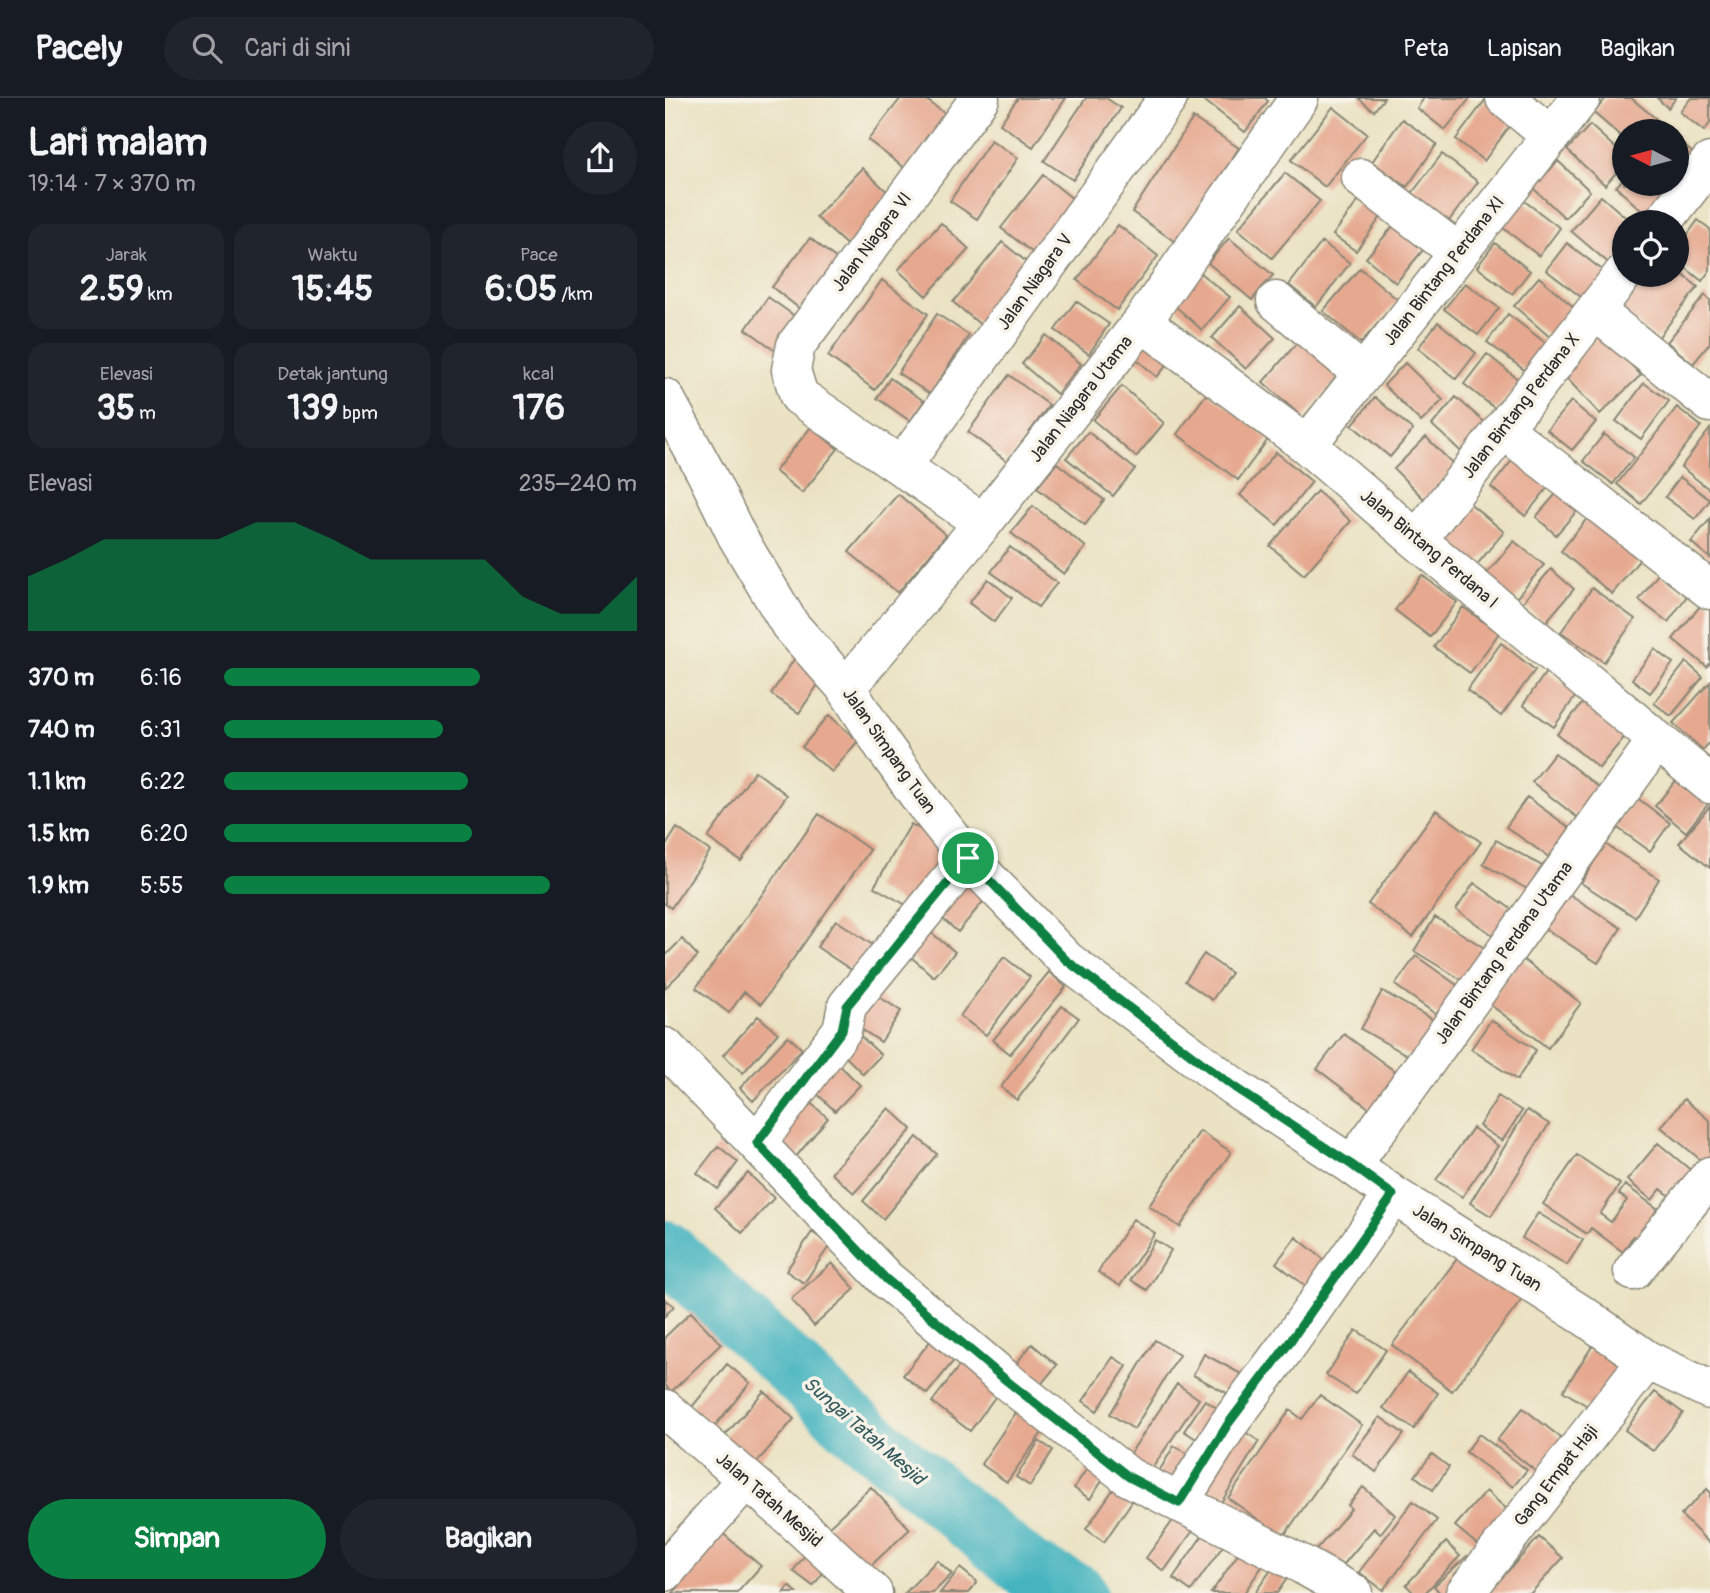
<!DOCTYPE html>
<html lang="id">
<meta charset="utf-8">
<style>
:root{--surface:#171b24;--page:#20242c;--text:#f1f3f6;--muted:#9ea1a6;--line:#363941;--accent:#0b8043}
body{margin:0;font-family:Pangolin,sans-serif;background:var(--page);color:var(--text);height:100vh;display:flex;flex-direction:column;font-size:26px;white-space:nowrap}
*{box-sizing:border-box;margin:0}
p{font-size:23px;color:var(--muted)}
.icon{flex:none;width:38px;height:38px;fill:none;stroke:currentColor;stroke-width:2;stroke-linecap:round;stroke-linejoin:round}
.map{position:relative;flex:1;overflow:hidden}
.details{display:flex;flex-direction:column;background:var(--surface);width:665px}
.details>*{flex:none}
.needle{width:46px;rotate:276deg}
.fabs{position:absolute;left:947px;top:21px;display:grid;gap:14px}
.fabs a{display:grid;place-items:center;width:77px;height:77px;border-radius:50%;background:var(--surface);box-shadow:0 2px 5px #0004;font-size:35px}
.pin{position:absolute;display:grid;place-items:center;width:60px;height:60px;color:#fff;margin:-30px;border:4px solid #fff;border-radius:50%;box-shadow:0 2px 7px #0007}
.round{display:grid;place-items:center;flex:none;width:74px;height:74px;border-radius:37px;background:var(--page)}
.summary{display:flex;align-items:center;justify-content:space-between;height:119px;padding:0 28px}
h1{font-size:38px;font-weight:800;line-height:52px}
.metrics{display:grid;grid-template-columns:repeat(3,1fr);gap:10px;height:119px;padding:7px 28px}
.metrics div{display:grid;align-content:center;border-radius:18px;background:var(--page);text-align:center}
.metrics b{font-size:35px;font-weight:800}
.metrics small{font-size:19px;font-weight:400}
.metrics p{font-size:19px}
.chart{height:196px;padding:14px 28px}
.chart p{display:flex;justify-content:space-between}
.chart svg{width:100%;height:126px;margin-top:7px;fill:var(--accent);opacity:.7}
.primary-button{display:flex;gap:14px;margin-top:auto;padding:14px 28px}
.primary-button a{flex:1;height:80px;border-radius:42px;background:var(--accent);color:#fff;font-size:28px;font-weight:800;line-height:80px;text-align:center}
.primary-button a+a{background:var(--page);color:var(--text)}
ul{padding:0 28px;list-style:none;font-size:23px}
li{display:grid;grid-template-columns:112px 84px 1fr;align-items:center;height:52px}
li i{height:18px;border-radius:9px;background:var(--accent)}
header{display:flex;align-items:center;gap:42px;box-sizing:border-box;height:98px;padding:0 35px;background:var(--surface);border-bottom:2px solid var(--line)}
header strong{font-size:33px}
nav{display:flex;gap:38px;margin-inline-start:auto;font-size:24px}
.search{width:490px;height:63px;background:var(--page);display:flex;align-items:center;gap:18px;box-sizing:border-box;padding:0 24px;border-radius:38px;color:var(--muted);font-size:26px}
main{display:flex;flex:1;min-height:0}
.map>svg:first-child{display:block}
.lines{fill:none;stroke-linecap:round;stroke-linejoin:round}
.river{stroke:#45b4bf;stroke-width:60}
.building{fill:#e6a990}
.minor-casing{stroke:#8a8676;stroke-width:41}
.minor{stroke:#fff;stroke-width:38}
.route-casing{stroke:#fff;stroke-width:14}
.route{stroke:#0b8043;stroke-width:9}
.labels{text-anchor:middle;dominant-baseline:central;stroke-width:7;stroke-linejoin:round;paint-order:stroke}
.street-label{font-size:18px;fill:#2b2b2b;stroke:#f7f3e8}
.water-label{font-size:19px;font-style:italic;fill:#345b5f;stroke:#f7f3e8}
</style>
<header>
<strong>Pacely</strong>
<div class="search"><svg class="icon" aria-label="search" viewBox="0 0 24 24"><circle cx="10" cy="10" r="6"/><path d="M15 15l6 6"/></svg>Cari di sini</div>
<nav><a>Peta</a><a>Lapisan</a><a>Bagikan</a></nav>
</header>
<main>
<section class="details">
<div class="summary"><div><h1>Lari malam</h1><p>19:14 · 7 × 370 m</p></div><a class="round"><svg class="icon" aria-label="share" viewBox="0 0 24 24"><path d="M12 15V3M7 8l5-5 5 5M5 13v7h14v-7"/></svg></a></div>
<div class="metrics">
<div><p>Jarak</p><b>2.59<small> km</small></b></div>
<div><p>Waktu</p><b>15:45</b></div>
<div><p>Pace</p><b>6:05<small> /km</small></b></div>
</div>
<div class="metrics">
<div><p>Elevasi</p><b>35<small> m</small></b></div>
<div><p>Detak jantung</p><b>139<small> bpm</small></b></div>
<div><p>kcal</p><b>176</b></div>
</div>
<div class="chart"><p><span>Elevasi</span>235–240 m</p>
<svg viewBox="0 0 160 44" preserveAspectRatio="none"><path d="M0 44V25L10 19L20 12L30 12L40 12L50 12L60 6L70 6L80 12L90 19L100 19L110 19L120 19L130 32L140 38L150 38L160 25V44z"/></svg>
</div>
<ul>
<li><b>370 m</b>6:16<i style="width:62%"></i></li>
<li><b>740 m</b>6:31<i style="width:53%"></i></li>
<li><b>1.1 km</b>6:22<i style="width:59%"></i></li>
<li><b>1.5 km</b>6:20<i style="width:60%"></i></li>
<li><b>1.9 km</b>5:55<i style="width:79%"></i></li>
</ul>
<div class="primary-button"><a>Simpan</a><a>Bagikan</a></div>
</section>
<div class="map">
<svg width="1045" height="1495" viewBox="0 0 1045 1495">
<rect width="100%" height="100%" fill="#f7f3e8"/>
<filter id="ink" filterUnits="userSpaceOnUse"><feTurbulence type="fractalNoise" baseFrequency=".0143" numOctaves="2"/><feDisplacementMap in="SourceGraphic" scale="14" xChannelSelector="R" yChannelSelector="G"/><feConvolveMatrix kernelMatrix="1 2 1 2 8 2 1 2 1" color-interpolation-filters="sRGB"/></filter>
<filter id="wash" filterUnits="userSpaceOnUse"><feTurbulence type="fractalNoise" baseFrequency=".00686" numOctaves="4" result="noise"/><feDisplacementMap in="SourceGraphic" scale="28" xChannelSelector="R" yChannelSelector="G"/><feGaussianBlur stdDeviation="1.57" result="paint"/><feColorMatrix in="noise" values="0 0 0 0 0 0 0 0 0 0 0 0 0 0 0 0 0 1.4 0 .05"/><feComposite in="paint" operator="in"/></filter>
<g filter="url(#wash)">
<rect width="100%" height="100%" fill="#eae2c2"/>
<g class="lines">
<path class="river" d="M 0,1152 L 180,1320 L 364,1472 L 412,1495"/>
</g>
<g id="blocks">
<path class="building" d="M 236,0 L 259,0 L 283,18 L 242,72 L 203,42 Z
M 353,0 L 401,0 L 368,49 L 335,26 Z
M 421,0 L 441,0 L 456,10 L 408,82 L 379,63 Z
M 536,0 L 600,0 L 603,3 L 580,34 Z
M 693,0 L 719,0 L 709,13 Z
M 759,0 L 805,0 L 780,32 L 752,10 Z
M 941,0 L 966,0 L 995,24 L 986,33 L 959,33 L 959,41 L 929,15 Z
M 992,0 L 1011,0 L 1003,10 Z
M 1026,0 L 1045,0 L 1045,25 L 1039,33 L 1015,14 Z
M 821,1 L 849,22 L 819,63 L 791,41 Z
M 668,9 L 702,36 L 660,89 L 626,62 Z
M 528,20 L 574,50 L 512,145 L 467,114 Z
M 737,21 L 772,46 L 742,89 L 707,64 Z
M 925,27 L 959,58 L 959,66 L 940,87 L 902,52 Z
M 326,42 L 353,60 L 312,121 L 285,103 Z
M 1012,42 L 1029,56 L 1012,78 Z
M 777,56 L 813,84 L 780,128 L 744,99 Z
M 893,63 L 925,93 L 900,120 L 868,90 Z
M 197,70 L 231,102 L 186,151 L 151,119 Z
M 620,75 L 655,103 L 607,160 L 573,131 Z
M 378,77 L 414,106 L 372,158 L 336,130 Z
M 959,80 L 959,86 L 999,86 L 1014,99 L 989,124 L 951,89 Z
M 936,98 L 966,124 L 959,124 L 959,153 L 946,167 L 906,133 Z
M 696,99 L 718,116 L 691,153 L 668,137 Z
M 858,102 L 895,130 L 874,158 L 837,129 Z
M 1033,122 L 1045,131 L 1045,172 L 1037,183 L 1012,163 L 1012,151 Z
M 276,125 L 304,151 L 261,198 L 233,172 Z
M 453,127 L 493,158 L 452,212 L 412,182 Z
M 729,127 L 758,152 L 731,185 L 701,160 Z
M 145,140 L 182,169 L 144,218 L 107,189 Z
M 564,140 L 608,177 L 587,202 L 543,165 Z
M 337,144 L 364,166 L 316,227 L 288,204 Z
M 657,144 L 685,165 L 651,209 L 624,187 Z
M 830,145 L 865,173 L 847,196 L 812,169 Z
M 902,145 L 945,178 L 924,205 L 881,172 Z
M 695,170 L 733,202 L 696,245 L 658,213 Z
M 1012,172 L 1033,189 L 992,241 L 951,208 L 976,177 L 1012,177 Z
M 535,175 L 565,199 L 537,232 L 509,207 Z
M 874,179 L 911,211 L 886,240 L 849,208 Z
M 217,182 L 263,216 L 210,292 L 163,258 Z
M 800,185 L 834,210 L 813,237 L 779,211 Z
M 1040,197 L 1045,202 L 1045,245 L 1028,266 L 1002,244 Z
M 103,199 L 138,224 L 115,256 L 81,231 Z
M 411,203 L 444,226 L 424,256 L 390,232 Z
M 575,208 L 610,240 L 581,271 L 547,240 Z
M 272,216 L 304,237 L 265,296 L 233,275 Z
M 843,216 L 882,246 L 862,274 L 822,244 Z
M 773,224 L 811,255 L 791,281 L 753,250 Z
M 936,235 L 976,277 L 935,316 L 896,274 Z
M 489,236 L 512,255 L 492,279 L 469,259 Z
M 381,237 L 416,266 L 392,296 L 357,266 Z
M 638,238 L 679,273 L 638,320 L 598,284 Z
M 822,256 L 855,283 L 832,312 L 799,286 Z
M 740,265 L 778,302 L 756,324 L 719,287 Z
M 344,277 L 384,307 L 343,364 L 303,334 Z
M 225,280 L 259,303 L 245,323 L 212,300 Z
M 979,285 L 1004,303 L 976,341 L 951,323 Z
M 457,288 L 499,325 L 471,359 L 428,322 Z
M 543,294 L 604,340 L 573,382 L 512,336 Z
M 710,299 L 748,332 L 725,359 L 687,327 Z
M 791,299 L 827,331 L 803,360 L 767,327 Z
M 906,303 L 931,324 L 907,352 L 882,332 Z
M 1012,309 L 1036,328 L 976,406 L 952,386 Z
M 146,329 L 173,351 L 137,395 L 110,373 Z
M 1045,331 L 1045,392 L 1016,369 Z
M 423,334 L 470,371 L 448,398 L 401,360 Z
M 939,336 L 969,359 L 948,386 L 918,363 Z
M 761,339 L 791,369 L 759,401 L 729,371 Z
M 611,354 L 647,384 L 612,427 L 575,397 Z
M 849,360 L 884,388 L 860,418 L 826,389 Z
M 392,365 L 439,402 L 420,427 L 372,390 Z
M 1015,379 L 1045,402 L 1030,421 L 1000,399 Z
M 896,390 L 917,407 L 891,437 L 871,419 Z
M 652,393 L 686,423 L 639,477 L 605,448 Z
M 233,396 L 281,437 L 233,495 L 184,454 Z
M 801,402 L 839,434 L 810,469 L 772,438 Z
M 368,408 L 421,449 L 399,476 L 346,435 Z
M 924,418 L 976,460 L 947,496 L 896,453 Z
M 1045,421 L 1045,460 L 1026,444 Z
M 849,443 L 879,467 L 848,504 L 819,479 Z
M 345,449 L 392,485 L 373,509 L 326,474 Z
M 886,471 L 909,491 L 880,525 L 857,505 Z
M 993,476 L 1022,498 L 1003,524 L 974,502 Z
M 757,477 L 792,504 L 765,539 L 730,512 Z
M 323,481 L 347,500 L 329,524 L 304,505 Z
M 927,490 L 970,521 L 939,564 L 896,534 Z
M 1040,502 L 1045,506 L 1045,565 L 1042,569 L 1008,541 Z
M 798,509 L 834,535 L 805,575 L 769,549 Z
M 836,545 L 870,572 L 836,618 L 802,592 Z
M 990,551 L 1008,565 L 985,595 L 967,581 Z
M 132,557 L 160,576 L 134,615 L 106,596 Z
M 1021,564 L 1038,579 L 1006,618 L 989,605 Z
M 881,574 L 912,596 L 889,629 L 858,607 Z
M 1045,584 L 1045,643 L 1038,652 L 1008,625 Z
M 920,602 L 962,636 L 934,670 L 892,636 Z
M 164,617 L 193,643 L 167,674 L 137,649 Z
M 890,655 L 936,691 L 913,720 L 867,684 Z
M 90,673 L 122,697 L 76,763 L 43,740 Z
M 1013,680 L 1043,706 L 1021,734 L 990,708 Z
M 862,699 L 909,733 L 888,762 L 841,729 Z
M 971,699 L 1005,725 L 985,753 L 950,728 Z
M 1045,708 L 1045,770 L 1014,745 Z
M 771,712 L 816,744 L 748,839 L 703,806 Z
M 154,716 L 205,752 L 96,906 L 79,894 L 64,915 L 31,890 Z
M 246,726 L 286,750 L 250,812 L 209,789 Z
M 12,730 L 45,753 L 6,810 L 0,806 L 0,749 Z
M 831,742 L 877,768 L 864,792 L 818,766 Z
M 940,746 L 994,781 L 970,819 L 916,785 Z
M 298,781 L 321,800 L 293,834 L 270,814 Z
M 809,785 L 849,813 L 831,839 L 791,812 Z
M 901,794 L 956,830 L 933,865 L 878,829 Z
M 770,819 L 826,854 L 805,887 L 749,853 Z
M 171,822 L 218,854 L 200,881 L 152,849 Z
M 258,828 L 290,854 L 269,879 L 238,852 Z
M 17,841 L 33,858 L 0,890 L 0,858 Z
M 539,856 L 566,875 L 547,902 L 520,883 Z
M 751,858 L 799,892 L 779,922 L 730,887 Z
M 339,859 L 365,879 L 321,937 L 295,918 Z
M 856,860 L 916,905 L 883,950 L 823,905 Z
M 384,874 L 401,889 L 345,956 L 328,942 Z
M 717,893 L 772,924 L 751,962 L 696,931 Z
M 207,894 L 236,913 L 216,944 L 187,925 Z
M 397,908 L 414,920 L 352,1002 L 336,989 Z
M 93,918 L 113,935 L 78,975 L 58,957 Z
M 826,922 L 871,952 L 852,982 L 806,951 Z
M 188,931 L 216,957 L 198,976 L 171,949 Z
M 679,936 L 743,983 L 716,1019 L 652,971 Z
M 123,938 L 137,951 L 88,1003 L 75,990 Z
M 169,962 L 195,987 L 170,1013 L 144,988 Z
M 833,998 L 857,1013 L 837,1043 L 814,1028 Z
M 140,1000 L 163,1020 L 130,1060 L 107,1040 Z
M 1019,1001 L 1045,1023 L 1045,1065 L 1043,1068 L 996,1029 Z
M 224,1010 L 247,1031 L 189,1095 L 166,1075 Z
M 862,1012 L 884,1026 L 826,1118 L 805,1105 Z
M 808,1030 L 833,1048 L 797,1099 L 771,1082 Z
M 535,1033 L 566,1054 L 515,1129 L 484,1108 Z
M 252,1039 L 272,1056 L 218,1121 L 198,1103 Z
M 993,1045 L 1035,1080 L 1014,1105 L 996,1091 L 987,1102 L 962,1082 Z
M 53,1048 L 73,1064 L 53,1091 L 32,1075 Z
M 912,1057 L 955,1086 L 935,1116 L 946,1124 L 962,1102 L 954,1096 L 960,1087 L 1004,1119 L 983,1148 L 968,1138 L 958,1154 L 926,1130 L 922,1136 L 878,1106 Z
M 83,1075 L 109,1100 L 77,1135 L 50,1110 Z
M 873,1115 L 918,1142 L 902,1167 L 857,1140 Z
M 468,1121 L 490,1135 L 455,1188 L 433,1174 Z
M 147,1134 L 165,1147 L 139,1185 L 121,1173 Z
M 631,1139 L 667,1168 L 647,1193 L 611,1165 Z
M 490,1142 L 506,1152 L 482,1192 L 466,1182 Z
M 801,1149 L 862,1195 L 787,1293 L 727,1247 Z
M 167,1165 L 190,1191 L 149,1228 L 126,1201 Z
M 0,1201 L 9,1208 L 0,1218 Z
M 26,1214 L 56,1246 L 6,1294 L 0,1287 L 0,1239 Z
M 691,1232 L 721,1252 L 691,1296 L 661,1277 Z
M 934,1238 L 964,1258 L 929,1312 L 898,1293 Z
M 267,1241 L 291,1260 L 262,1296 L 238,1277 Z
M 490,1242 L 514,1257 L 469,1331 L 445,1316 Z
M 367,1246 L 392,1267 L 369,1295 L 344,1274 Z
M 539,1256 L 578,1277 L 567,1298 L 528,1277 Z
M 448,1259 L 462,1268 L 432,1313 L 418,1303 Z
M 298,1263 L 336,1291 L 305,1333 L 267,1304 Z
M 62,1266 L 85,1285 L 49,1329 L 26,1310 Z
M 743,1274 L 773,1295 L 749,1331 L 718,1310 Z
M 512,1286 L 534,1301 L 482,1378 L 460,1363 Z
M 99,1293 L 129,1321 L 86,1371 L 55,1343 Z
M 990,1294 L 1018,1315 L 988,1353 L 960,1332 Z
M 655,1297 L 697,1327 L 618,1439 L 563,1400 L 625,1312 L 637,1321 Z
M 540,1302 L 562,1317 L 542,1348 L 519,1333 Z
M 858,1310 L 900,1343 L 874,1376 L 832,1342 Z
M 352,1313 L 379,1332 L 342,1384 L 316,1366 Z
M 715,1319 L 739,1336 L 711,1374 L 687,1356 Z
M 572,1329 L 594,1343 L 549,1416 L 527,1403 Z
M 814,1336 L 862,1372 L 848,1389 L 801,1354 Z
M 374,1343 L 388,1352 L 365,1388 L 351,1379 Z
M 509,1348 L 536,1363 L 517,1396 L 490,1380 Z
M 767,1356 L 784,1369 L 768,1392 L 750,1378 Z
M 427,1363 L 443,1374 L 425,1401 L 409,1390 Z
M 454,1383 L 472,1396 L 439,1444 L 421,1431 Z
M 206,1389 L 245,1431 L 199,1474 L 160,1432 Z
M 698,1389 L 730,1417 L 715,1436 L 709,1430 L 674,1472 L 651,1452 L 686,1411 L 683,1407 Z
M 1042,1391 L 1045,1394 L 1045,1446 L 1016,1417 Z
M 821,1393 L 844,1413 L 814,1448 L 790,1428 Z
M 748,1403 L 772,1422 L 718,1492 L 694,1474 Z
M 514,1414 L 532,1427 L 499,1473 L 481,1460 Z
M 542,1431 L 560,1445 L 526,1493 L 508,1480 Z
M 55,1433 L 96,1468 L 72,1495 L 8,1495 L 16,1486 L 6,1477 Z
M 874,1439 L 898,1460 L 866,1495 L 823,1495 Z
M 781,1444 L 795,1458 L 760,1495 L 749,1495 L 741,1487 Z
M 578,1449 L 600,1464 L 579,1495 L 546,1495 Z
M 144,1452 L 164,1467 L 148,1488 L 128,1473 Z
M 802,1458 L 815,1473 L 791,1495 L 775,1495 L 769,1488 Z
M 272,1462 L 287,1476 L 268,1495 L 240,1495 Z
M 608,1469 L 623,1479 L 612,1495 L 590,1495 Z
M 295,1470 L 312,1484 L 304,1495 L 275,1495 Z
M 125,1488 L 132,1495 L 119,1495 Z"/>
</g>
</g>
<g filter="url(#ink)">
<use href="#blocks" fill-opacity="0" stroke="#8a8676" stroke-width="2"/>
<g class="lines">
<defs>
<path id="minor" d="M 315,0 L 131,247 L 126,272 L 134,298 L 318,425
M 840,0 L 886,38
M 696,80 L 794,155
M 998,124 L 1045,64
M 611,203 L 698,276
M 930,213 L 1045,305
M 477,224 L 642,347 L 752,442 L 1045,686
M 0,300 L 42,377 L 72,438 L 125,527 L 181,590 L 219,649 L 259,705 L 303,760 L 401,862 L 569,989 L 687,1067 L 728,1097 L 922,1220 L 982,1262 L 1045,1292
M 838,331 L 1045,492
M 642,347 L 916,0
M 237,368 L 503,0
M 752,442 L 959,175
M 181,590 L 318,425 L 477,224 L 634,0
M 0,949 L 221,1181 L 342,1283 L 464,1379 L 638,1467 L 688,1495
M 92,1045 L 177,932 L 182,908 L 303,760
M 687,1067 L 992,642
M 968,1173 L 1045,1078
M 0,1311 L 113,1408 L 208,1495
M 514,1405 L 563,1327 L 624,1245 L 728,1097
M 0,1474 L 81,1381
M 800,1495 L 982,1262"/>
</defs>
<use href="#minor" class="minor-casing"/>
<use href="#minor" class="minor"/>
</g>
</g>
<g class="lines" filter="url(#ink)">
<defs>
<path id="route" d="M 303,760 L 401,862 L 569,989 L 687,1067 L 728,1097 L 624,1245 L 563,1326 L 514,1405 L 464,1379 L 342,1283 L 221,1181 L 92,1045 L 177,932 L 182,908 Z"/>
</defs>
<use href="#route" class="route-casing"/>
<use href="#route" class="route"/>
</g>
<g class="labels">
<g class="street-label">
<text transform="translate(207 144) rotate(-53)">Jalan Niagara VI</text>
<text transform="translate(779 173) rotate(-52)">Jalan Bintang Perdana XI</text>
<text transform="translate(370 184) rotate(-54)">Jalan Niagara V</text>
<text transform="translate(416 301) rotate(-52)">Jalan Niagara Utama</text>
<text transform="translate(856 308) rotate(-52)">Jalan Bintang Perdana X</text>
<text transform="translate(764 451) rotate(40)">Jalan Bintang Perdana I</text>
<text transform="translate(224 653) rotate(55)">Jalan Simpang Tuan</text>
<text transform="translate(839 855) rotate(-54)">Jalan Bintang Perdana Utama</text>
<text transform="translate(812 1150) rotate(32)">Jalan Simpang Tuan</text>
<text transform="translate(891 1378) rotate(-52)">Gang Empat Haji</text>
<text transform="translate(104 1402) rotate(41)">Jalan Tatah Mesjid</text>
</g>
<g class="water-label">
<text transform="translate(199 1333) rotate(41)">Sungai Tatah Mesjid</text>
</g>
</g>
</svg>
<div class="fabs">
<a><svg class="needle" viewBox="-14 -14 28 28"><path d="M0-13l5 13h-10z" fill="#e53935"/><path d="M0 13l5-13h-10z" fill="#9ea1a6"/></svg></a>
<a><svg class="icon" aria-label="locate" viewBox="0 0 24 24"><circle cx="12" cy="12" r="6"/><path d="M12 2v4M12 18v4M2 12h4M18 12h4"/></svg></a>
</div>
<div class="pin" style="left:303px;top:760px;background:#1e9e55"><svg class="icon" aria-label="arrive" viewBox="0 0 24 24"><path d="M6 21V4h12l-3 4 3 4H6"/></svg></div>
</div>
</main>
